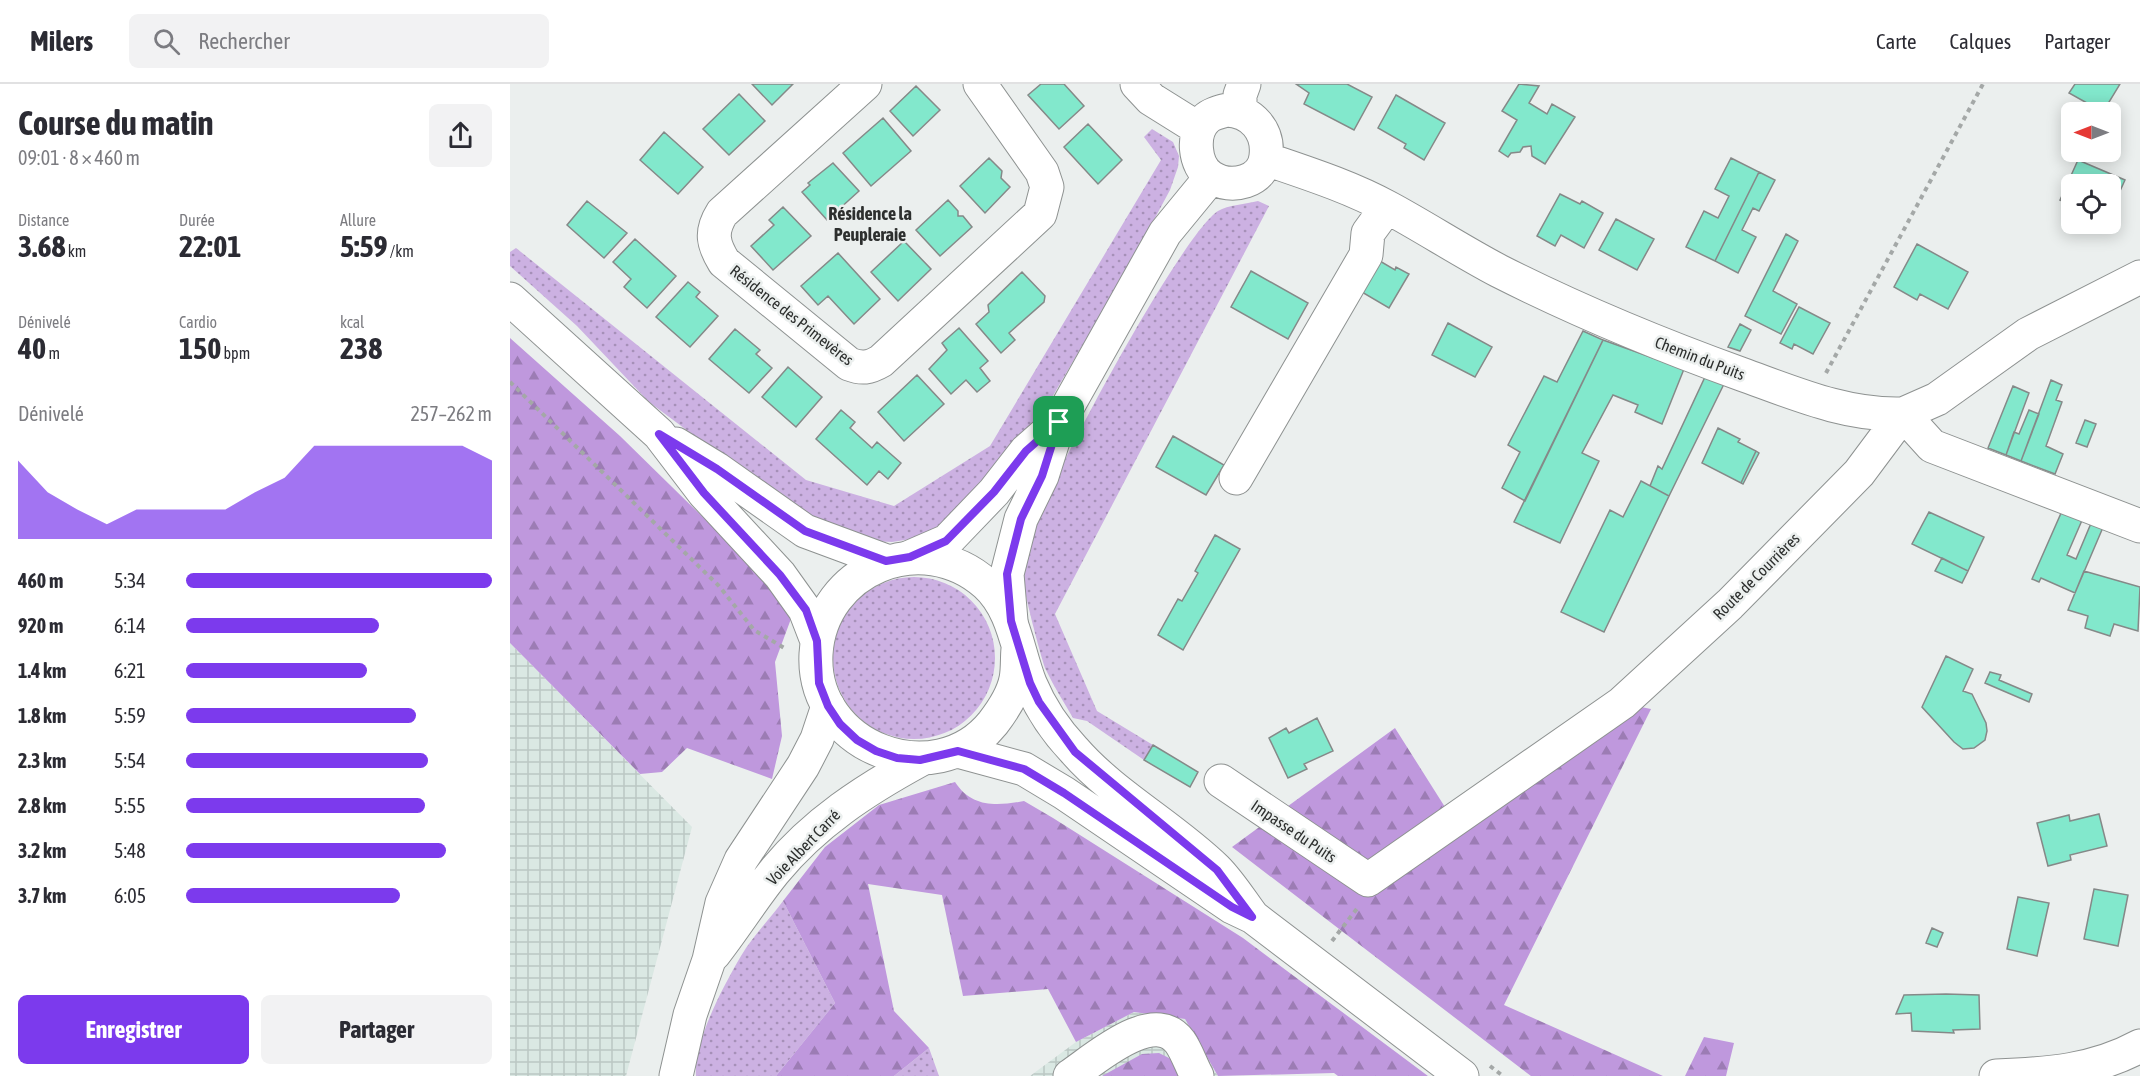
<!DOCTYPE html>
<html lang="fr">
<meta charset="utf-8">
<style>
:root{--surface:#fff;--page:#f2f2f3;--text:#2b2b33;--muted:#7c7c81;--line:#e1e1e2;--accent:#7c3aed}
body{margin:0;font-family:"Asap Condensed",sans-serif;background:var(--page);color:var(--text);height:100vh;display:flex;flex-direction:column;font-size:22px;white-space:nowrap}
*{box-sizing:border-box;margin:0}
p{font-size:20px;color:var(--muted)}
.icon{flex:none;width:33px;height:33px;fill:none;stroke:currentColor;stroke-width:2;stroke-linecap:round;stroke-linejoin:round}
.map{position:relative;flex:1;overflow:hidden}
.panel{display:flex;flex-direction:column;background:var(--surface);width:510px}
.panel>*{flex:none}
.needle{width:39px;rotate:270deg}
.tools{position:absolute;left:1551px;top:18px;display:grid;gap:12px}
.tools a{display:grid;place-items:center;width:60px;height:60px;border-radius:9px;background:var(--surface);box-shadow:0 3px 15px #0003;font-size:30px}
.pin{position:absolute;display:grid;place-items:center;width:51px;height:51px;color:#fff;margin:-26px;border-radius:12px;box-shadow:0 3px 9px #0006}
.round{display:grid;place-items:center;flex:none;width:63px;height:63px;border-radius:9px;background:var(--page)}
.summary{display:flex;align-items:center;justify-content:space-between;height:102px;padding:0 18px}
h1{font-size:33px;font-weight:700;line-height:45px}
.metrics{display:grid;grid-template-columns:repeat(3,1fr);gap:9px;height:102px;padding:6px 18px}
.metrics div{display:grid;align-content:center}
.metrics b{font-size:30px;font-weight:700}
.metrics small{font-size:16px;font-weight:400}
.metrics p{font-size:16px}
.chart{height:168px;padding:12px 18px}
.chart p{display:flex;justify-content:space-between}
.chart svg{width:100%;height:108px;margin-top:6px;fill:var(--accent);opacity:.7}
.action{display:flex;gap:12px;margin-top:auto;padding:12px 18px}
.action a{flex:1;height:69px;border-radius:9px;background:var(--accent);color:#fff;font-size:24px;font-weight:700;line-height:69px;text-align:center}
.action a+a{background:var(--page);color:var(--text)}
ul{padding:0 18px;list-style:none;font-size:20px}
li{display:grid;grid-template-columns:96px 72px 1fr;align-items:center;height:45px}
li i{height:15px;border-radius:8px;background:var(--accent)}
header{display:flex;align-items:center;gap:36px;box-sizing:border-box;height:84px;padding:0 30px;background:var(--surface);border-bottom:2px solid var(--line)}
header strong{font-size:28px}
nav{display:flex;gap:33px;margin-inline-start:auto;font-size:21px}
.search{width:420px;height:54px;background:var(--page);display:flex;align-items:center;gap:15px;box-sizing:border-box;padding:0 21px;border-radius:9px;color:var(--muted);font-size:22px}
main{display:flex;flex:1;min-height:0}
.map>svg:first-child{display:block}
.industrial{fill:url(#industrial-grid)}
.grass{fill:url(#grass-dots)}
.forest{fill:url(#forest-firs)}
.building{fill:#82e8cc;stroke:#858988;stroke-width:1.5}
.lines{fill:none;stroke-linecap:round;stroke-linejoin:round}
.minor-casing{stroke:#8e9291;stroke-width:35}
.major-casing{stroke:#8e9291;stroke-width:35}
.path{stroke:#a4a8a7;stroke-width:4;stroke-dasharray:4.5 4.5;stroke-linecap:butt}
.minor{stroke:#fff;stroke-width:33}
.major{stroke:#fff;stroke-width:33}
.route-casing{stroke:#fff;stroke-width:12}
.route{stroke:#7c3aed;stroke-width:8}
.labels{text-anchor:middle;dominant-baseline:central;stroke-width:5;stroke-linejoin:round;paint-order:stroke}
.street-label{font-size:16px;fill:#2d2f2e;stroke:#ebefee}
.neighbourhood-label{font-size:18px;font-weight:bold;fill:#2d2f2e;stroke:#ebefee}
</style>
<header>
<strong>Milers</strong>
<div class="search"><svg class="icon" aria-label="search" viewBox="0 0 24 24"><circle cx="10" cy="10" r="6"/><path d="M15 15l6 6"/></svg>Rechercher</div>
<nav><a>Carte</a><a>Calques</a><a>Partager</a></nav>
</header>
<main>
<section class="panel">
<div class="summary"><div><h1>Course du matin</h1><p>09:01 · 8 × 460 m</p></div><a class="round"><svg class="icon" aria-label="share" viewBox="0 0 24 24"><path d="M12 15V3M7 8l5-5 5 5M5 13v7h14v-7"/></svg></a></div>
<div class="metrics">
<div><p>Distance</p><b>3.68<small> km</small></b></div>
<div><p>Durée</p><b>22:01</b></div>
<div><p>Allure</p><b>5:59<small> /km</small></b></div>
</div>
<div class="metrics">
<div><p>Dénivelé</p><b>40<small> m</small></b></div>
<div><p>Cardio</p><b>150<small> bpm</small></b></div>
<div><p>kcal</p><b>238</b></div>
</div>
<div class="chart"><p><span>Dénivelé</span>257–262 m</p>
<svg viewBox="0 0 160 44" preserveAspectRatio="none"><path d="M0 44V12L10 25L20 32L30 38L40 32L50 32L60 32L70 32L80 25L90 19L100 6L110 6L120 6L130 6L140 6L150 6L160 12V44z"/></svg>
</div>
<ul>
<li><b>460 m</b>5:34<i style="width:100%"></i></li>
<li><b>920 m</b>6:14<i style="width:63%"></i></li>
<li><b>1.4 km</b>6:21<i style="width:59%"></i></li>
<li><b>1.8 km</b>5:59<i style="width:75%"></i></li>
<li><b>2.3 km</b>5:54<i style="width:79%"></i></li>
<li><b>2.8 km</b>5:55<i style="width:78%"></i></li>
<li><b>3.2 km</b>5:48<i style="width:85%"></i></li>
<li><b>3.7 km</b>6:05<i style="width:70%"></i></li>
</ul>
<div class="action"><a>Enregistrer</a><a>Partager</a></div>
</section>
<div class="map">
<svg width="1630" height="992" viewBox="0 0 1630 992">
<defs>
<pattern id="industrial-grid" width="8" height="8" patternUnits="userSpaceOnUse" patternTransform="scale(1.5)"><rect width="8" height="8" fill="#dae8e3"/><path d="M0 4h8M4 0v8" fill="none" stroke="#bbc7c3"/></pattern>
<pattern id="grass-dots" width="8" height="8" patternUnits="userSpaceOnUse" patternTransform="scale(1.5)"><rect width="8" height="8" fill="#ccb1e2"/><path d="M2 2h.1M6 6h.1" fill="none" stroke="#a690b8" stroke-width="1.8" stroke-linecap="round"/></pattern>
<pattern id="forest-firs" width="22" height="20" patternUnits="userSpaceOnUse" patternTransform="scale(1.5)"><rect width="22" height="20" fill="#bf98dd"/><path d="M5 1l3.5 6h-7zM16 11l3.5 6h-7z" fill="#9c7cb4"/></pattern>
</defs>
<rect width="100%" height="100%" fill="#ebefee"/>
<path class="industrial" d="M 0,559 L 182,743 L 116,992 L 0,992 Z
M 624,928 L 675,935 L 708,992 L 520,992 L 566,958 Z"/>
<path class="grass" d="M 642,45 L 663,58 L 669,72 L 668,83 L 660,106 L 624,173 L 534,327 L 478,398 L 434,445 L 414,453 L 382,458 L 362,457 L 289,430 L 139,318 L 67,242 L 0,182 L 0,168 L 6,164 L 296,396 L 384,422 L 480,362 L 651,76 L 634,53 Z
M 748,117 L 759,122 L 545,530 L 587,627 L 643,661 L 634,676 L 577,637 L 563,634 C 554,618 544,603 536,586 C 531,574 509,490 511,480 C 518,432 670,151 708,127 C 718,121 736,120 748,117 Z
M323 574a81 81 0 1 1 162 0a81 81 0 1 1-162 0Z
M 273,817 L 325,919 L 266,992 L 186,992 C 183,958 214,901 231,872 C 242,853 260,835 273,817 Z
M 419,964 L 429,992 L 384,992 Z"/>
<path class="forest" d="M 0,254 L 110,352 L 258,497 L 282,532 L 265,578 L 272,652 L 262,695 L 177,664 L 152,688 L 130,690 L 0,559 Z
M 1126,622 L 1141,625 L 994,921 L 1153,992 L 1021,992 L 722,763 L 885,644 L 952,750 Z
M 445,698 C 462,724 487,722 514,717 L 543,734 L 733,854 L 918,992 L 828,992 L 824,989 L 708,992 L 675,935 L 624,928 L 566,958 L 538,905 L 453,912 L 432,811 L 358,800 L 384,927 L 419,964 L 384,992 L 266,992 L 325,919 L 273,817 L 315,763 L 369,721 Z
M 1194,953 L 1224,959 L 1216,992 L 1175,992 Z
M 649,969 L 661,975 L 672,992 L 592,992 L 632,970 Z"/>
<path class="building" d="M 242,0 L 283,0 L 262,21 Z
M 531,0 L 554,0 L 574,22 L 549,45 L 518,11 Z
M 786,0 L 837,0 L 862,13 L 844,46 L 794,20 L 799,9 Z
M 1009,0 L 1029,2 L 1019,19 L 1037,30 L 1042,20 L 1065,33 L 1035,80 L 1022,72 L 1021,62 L 1013,63 L 1010,68 L 1001,69 L 998,73 L 989,67 L 1007,36 L 992,27 Z
M 1565,0 L 1610,0 L 1593,28 L 1559,9 Z
M 406,2 L 430,26 L 403,52 L 380,27 Z
M 229,10 L 255,37 L 219,71 L 193,45 Z
M 886,11 L 935,39 L 914,76 L 894,64 L 896,60 L 868,44 Z
M 373,34 L 401,67 L 361,102 L 333,69 Z
M 578,40 L 612,76 L 588,100 L 554,63 Z
M 154,48 L 193,83 L 168,110 L 130,76 Z
M 479,74 L 492,87 L 491,94 L 500,103 L 475,129 L 450,102 Z
M 1221,74 L 1249,88 L 1205,177 L 1176,163 L 1194,127 L 1208,134 L 1219,112 L 1205,105 Z
M 1568,76 L 1615,96 L 1600,129 L 1600,100 L 1562,100 L 1562,121 L 1550,116 Z
M 323,79 L 349,107 L 317,136 L 292,108 L 300,101 L 298,99 Z
M 1249,88 L 1265,96 L 1249,127 L 1243,124 L 1232,146 L 1246,153 L 1228,189 L 1205,177 Z
M 1050,110 L 1070,120 L 1072,117 L 1093,129 L 1074,164 L 1051,151 L 1045,162 L 1027,152 Z
M 438,116 L 448,127 L 448,132 L 453,132 L 462,143 L 430,172 L 406,146 Z
M 77,117 L 117,149 L 94,174 L 57,141 Z
M 273,123 L 301,152 L 263,186 L 241,162 L 264,141 L 259,136 Z
M 1106,135 L 1144,155 L 1127,186 L 1089,166 Z
M 1276,150 L 1288,157 L 1263,207 L 1287,220 L 1271,250 L 1235,232 Z
M 125,155 L 166,192 L 137,224 L 114,203 L 121,195 L 103,178 Z
M 394,157 L 421,185 L 388,217 L 361,188 Z
M 1407,160 L 1458,188 L 1438,225 L 1410,210 L 1407,216 L 1384,203 Z
M 328,169 L 370,215 L 344,240 L 318,212 L 308,221 L 291,202 Z
M 863,173 L 885,186 L 886,183 L 899,190 L 879,224 L 845,204 Z
M 741,187 L 798,219 L 778,255 L 721,223 Z
M 512,188 L 535,212 L 534,218 L 499,249 L 505,256 L 491,269 L 466,240 L 479,228 L 478,221 Z
M 178,198 L 190,208 L 186,213 L 208,232 L 180,263 L 146,233 Z
M 1289,223 L 1320,239 L 1303,270 L 1284,260 L 1282,265 L 1270,259 Z
M 938,239 L 982,263 L 965,293 L 922,271 Z
M 1230,240 L 1241,246 L 1230,267 L 1218,263 Z
M 449,244 L 478,277 L 470,284 L 480,297 L 467,308 L 456,296 L 441,310 L 419,285 L 437,266 L 432,259 Z
M 225,245 L 250,266 L 246,270 L 262,284 L 239,309 L 199,275 Z
M 1073,247 L 1093,256 L 1015,417 L 992,404 L 1010,368 L 998,361 L 1034,292 L 1047,298 Z
M 1093,256 L 1174,285 L 1152,340 L 1125,328 L 1128,321 L 1103,311 L 1072,369 L 1089,377 L 1050,459 L 1004,438 Z
M 278,283 L 312,313 L 286,343 L 252,313 Z
M 407,291 L 434,320 L 394,357 L 368,328 Z
M 1195,293 L 1214,300 L 1159,412 L 1140,402 L 1148,382 L 1152,385 Z
M 1541,296 L 1552,301 L 1546,316 L 1552,318 L 1536,362 L 1553,370 L 1545,390 L 1511,377 Z
M 1503,302 L 1519,309 L 1496,371 L 1478,364 Z
M 331,326 L 345,338 L 340,344 L 362,364 L 367,358 L 391,379 L 378,395 L 369,387 L 357,401 L 306,355 Z
M 1519,326 L 1529,330 L 1511,377 L 1496,371 L 1504,348 L 1509,350 Z
M 1575,336 L 1586,340 L 1577,363 L 1566,359 Z
M 1208,344 L 1230,355 L 1228,358 L 1246,367 L 1231,399 L 1192,379 Z
M 663,352 L 714,381 L 696,411 L 646,383 Z
M 1246,367 L 1249,369 L 1233,400 L 1231,399 Z
M 1131,397 L 1159,412 L 1094,548 L 1051,528 L 1100,426 L 1113,433 Z
M 1552,427 L 1573,434 L 1557,471 L 1566,475 L 1582,437 L 1594,441 L 1565,509 L 1531,494 L 1529,498 L 1522,495 Z
M 1419,428 L 1474,453 L 1458,487 L 1402,460 Z
M 705,451 L 730,465 L 673,566 L 648,551 L 668,515 L 672,517 L 688,489 L 685,487 Z
M 1432,474 L 1458,487 L 1452,499 L 1425,487 Z
M 1574,487 L 1630,503 L 1628,547 L 1604,540 L 1600,552 L 1575,544 L 1578,532 L 1558,526 Z
M 1436,572 L 1463,585 L 1453,607 L 1462,610 L 1476,639 L 1477,647 L 1475,656 L 1464,664 L 1453,665 L 1444,658 L 1412,623 Z
M 1480,588 L 1491,591 L 1489,596 L 1522,610 L 1519,618 L 1475,599 Z
M 807,634 L 823,667 L 794,680 L 797,685 L 778,694 L 759,654 L 776,644 L 779,649 Z
M 643,661 L 688,688 L 680,703 L 634,676 Z
M 1589,730 L 1597,762 L 1560,771 L 1561,776 L 1538,782 L 1527,739 L 1559,731 L 1560,737 Z
M 1584,805 L 1618,811 L 1608,862 L 1574,855 Z
M 1508,813 L 1539,819 L 1527,872 L 1497,865 Z
M 1422,844 L 1433,849 L 1427,863 L 1416,859 Z
M 1436,910 L 1469,911 L 1470,945 L 1443,946 L 1444,949 L 1402,947 L 1401,929 L 1386,930 L 1394,911 Z"/>
<g class="lines">
<defs>
<path id="minor" d="M 355,0 L 212,129 C 200,148 203,160 214,178 L 339,280 C 352,285 359,284 371,277 L 530,130 L 537,103 L 532,88 L 470,0
M 627,0 L 641,15 L 689,45
M 717,26 C 742,27 759,47 756,72 C 754,98 721,106 701,93 C 684,82 681,49 696,35 C 701,30 710,28 717,26 Z
M 730,26 L 730,11 L 734,0
M 756,75 C 797,89 841,103 879,124 C 916,144 951,167 989,187 C 1068,227 1148,260 1231,290 C 1284,309 1336,332 1393,330
M 1393,330 L 1422,362 L 1630,442
M 726,394 L 856,171 L 858,149 L 877,123
M 400,473 L 437,457 L 484,408 L 516,367 L 549,338
M 501,537 L 497,490 L 511,435 L 532,392 L 549,338 L 655,149 L 701,93
M 711,697 L 858,796 L 1112,619 L 1220,520 L 1349,389 L 1393,330 L 1427,315 L 1518,250 L 1630,193
M 204,870 C 225,843 243,814 264,788 C 304,739 355,706 410,676
M 166,992 L 180,931 L 199,876 L 212,819 L 231,776 L 293,682 L 307,655 L 318,622
M 560,992 C 584,976 644,922 670,958 C 677,968 681,981 687,992
M 1486,992 C 1538,990 1584,987 1630,962"/>
<path id="major" d="M 0,215 L 149,350 L 194,409 L 270,491 L 295,526 L 307,557
M 166,360 L 207,385 L 295,447 L 376,477
M 508,565 C 507,574 508,585 506,595 C 503,611 493,626 483,639 C 425,711 301,664 306,570 C 311,485 412,443 476,500 C 504,525 507,566 520,599 C 530,623 546,647 564,666 C 603,711 663,743 706,785 C 720,799 731,817 743,833
M 448,667 L 514,685 L 554,709 L 722,823 L 743,833 L 952,992"/>
</defs>
<use href="#minor" class="minor-casing"/>
<use href="#major" class="major-casing"/>
<path class="path" d="M 1316,289 L 1473,0
M 0,298 L 209,502 L 244,546 L 276,565
M 822,857 L 849,822
M 980,982 L 993,992"/>
<use href="#minor" class="minor"/>
<use href="#major" class="major"/>
</g>
<g class="lines">
<defs>
<path id="route" d="M 549,338 L 532,392 L 511,435 L 497,490 L 501,537 L 520,599 L 529,618 L 565,668 L 707,786 L 742,833 L 722,823 L 554,709 L 514,685 L 448,667 L 410,676 L 387,674 L 366,667 L 347,656 L 330,640 L 318,622 L 309,599 L 307,557 L 296,526 L 270,491 L 194,409 L 149,350 L 207,385 L 295,447 L 376,477 L 400,473 L 436,457 L 484,408 L 516,367 Z"/>
</defs>
<use href="#route" class="route-casing"/>
<use href="#route" class="route"/>
</g>
<g class="labels">
<g class="street-label">
<text transform="translate(282 231) rotate(38)">Résidence des Primevères</text>
<text transform="translate(1190 274) rotate(21)">Chemin du Puits</text>
<text transform="translate(1246 492) rotate(-45)">Route de Courrières</text>
<text transform="translate(784 747) rotate(34)">Impasse du Puits</text>
<text transform="translate(293 763) rotate(-46)">Voie Albert Carré</text>
</g>
<g class="neighbourhood-label">
<text x="360" y="129">Résidence la<tspan x="360" dy="21">Peupleraie</tspan></text>
</g>
</g>
</svg>
<div class="tools">
<a><svg class="needle" viewBox="-14 -14 28 28"><path d="M0-13l5 13h-10z" fill="#e53935"/><path d="M0 13l5-13h-10z" fill="#7c7c81"/></svg></a>
<a><svg class="icon" aria-label="locate" viewBox="0 0 24 24"><circle cx="12" cy="12" r="6"/><path d="M12 2v4M12 18v4M2 12h4M18 12h4"/></svg></a>
</div>
<div class="pin" style="left:549px;top:338px;background:#1e9e55"><svg class="icon" aria-label="arrive" viewBox="0 0 24 24"><path d="M6 21V4h12l-3 4 3 4H6"/></svg></div>
</div>
</main>
